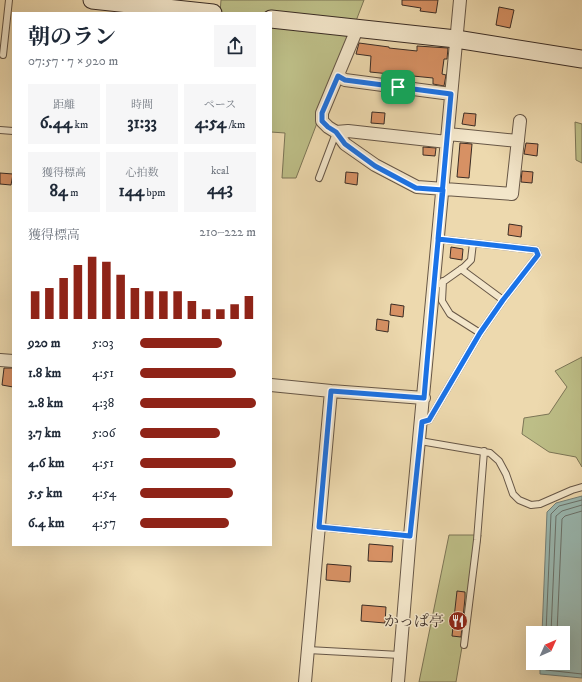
<!DOCTYPE html>
<html lang="ja">
<meta charset="utf-8">
<style>
:root{--surface:#fff;--page:#f6f6f7;--text:#1f2937;--muted:#747a83;--accent:#8f2418}
body{margin:0;font-family:"IM FELL DW Pica","Noto Serif JP",serif;background:var(--page);color:var(--text);height:100vh;display:flex;flex-direction:column;font-size:15px;white-space:nowrap}
*{box-sizing:border-box;margin:0}
p{font-size:13px;color:var(--muted)}
.icon{flex:none;width:22px;height:22px;fill:none;stroke:currentColor;stroke-width:2;stroke-linecap:round;stroke-linejoin:round}
.map{position:relative;flex:1;overflow:hidden}
.side{position:absolute;left:12px;top:12px;width:260px;height:534px;display:flex;flex-direction:column;background:var(--surface);border-radius:0px;box-shadow:0 4px 16px #0002}
.side>*{flex:none}
.needle{width:26px;rotate:45deg}
.buttons{position:absolute;left:526px;top:626px;display:grid;gap:8px}
.buttons a{display:grid;place-items:center;width:44px;height:44px;border-radius:0px;background:var(--surface);box-shadow:0 4px 16px #0002;font-size:20px}
.pin{position:absolute;display:grid;place-items:center;width:34px;height:34px;color:#fff;margin:-17px;border-radius:8px;box-shadow:0 2px 6px #0006}
.round{display:grid;place-items:center;flex:none;width:42px;height:42px;border-radius:0px;background:var(--page)}
.overview{display:flex;align-items:center;justify-content:space-between;height:68px;padding:0 16px}
h1{font-size:22px;font-weight:700;line-height:30px}
.figures{display:grid;grid-template-columns:repeat(3,1fr);gap:6px;height:68px;padding:4px 16px}
.figures div{display:grid;align-content:center;border-radius:0px;background:var(--page);text-align:center}
.figures b{font-size:17px;font-weight:700}
.figures small{font-size:11px;font-weight:400}
.figures p{font-size:11px}
.chart{height:112px;padding:8px 16px}
.chart p{display:flex;justify-content:space-between}
.chart svg{width:100%;height:72px;margin-top:4px;stroke:var(--accent);stroke-width:6}
ul{padding:0 16px;list-style:none;font-size:13px}
li{display:grid;grid-template-columns:64px 48px 1fr;align-items:center;height:30px}
li i{height:10px;border-radius:5px;background:var(--accent)}
.map>svg:first-child{display:block}
.green{fill:#bdbe87;stroke:#7c7556}
.water{fill:#9ab9b2;stroke:#74817a}
.lines{fill:none;stroke-linecap:round;stroke-linejoin:round}
.shore{stroke:#6a726c;stroke-width:1}
.building{fill:#d79164;stroke:#3a2c25}
.lane-casing{stroke:#675747;stroke-width:8}
.street-casing{stroke:#675747;stroke-width:14}
.secondary-casing{stroke:#3a2c25;stroke-width:19}
.lane{stroke:#f3e6ca;stroke-width:6}
.street{stroke:#f3e6ca;stroke-width:12}
.secondary{stroke:#f3e6ca;stroke-width:17}
.route-casing{stroke:#fff;stroke-width:8}
.route{stroke:#1a73e8;stroke-width:5}
.labels{text-anchor:middle;dominant-baseline:central;stroke-width:3;stroke-linejoin:round;paint-order:stroke}
.poi-label{font-size:15px;fill:#3a2c25;stroke:#f3e6ca;text-anchor:end}
</style>
<div class="map">
<svg width="582" height="682" viewBox="0 0 582 682">
<rect width="100%" height="100%" fill="#edd9ae"/>
<filter id="stains"><feTurbulence type="fractalNoise" baseFrequency=".005" numOctaves="4"/><feColorMatrix values="0 0 0 0 .2 0 0 0 0 .09 0 0 0 0 .02 0 0 0 .5 -.17"/></filter>
<radialGradient id="worn" r=".72"><stop offset=".6" stop-color="#630" stop-opacity="0"/><stop offset="1" stop-color="#630" stop-opacity=".3"/></radialGradient>
<path class="green" d="M 221,0 L 364,0 L 296,178 L 282,178 L 285,133 L 271,132 L 271,13 L 220,13 Z
M 575,122 L 582,124 L 582,163 L 576,160 Z
M 582,357 L 582,467 L 576,457 L 549,452 L 522,434 L 524,418 L 549,414 L 567,387 L 555,371 Z
M 449,535 L 481,535 L 456,682 L 419,682 Z"/>
<path class="water" d="M 582,496 L 582,678 L 540,674 L 540,663 L 563,663 L 563,633 L 542,633 L 547,512 L 556,503 Z"/>
<g class="lines">
<path class="shore" d="M 546,633 L 551,514 L 559,506 L 582,500
M 551,633 L 556,516 L 562,511 L 582,505
M 557,633 L 562,519 L 565,516 L 582,511
M 544,663 L 544,669 L 546,670 L 582,674"/>
</g>
<path class="building" d="M 402,0 L 438,0 L 436,13 L 420,11 L 421,8 L 402,5 Z
M 499,7 L 514,10 L 510,28 L 496,25 Z
M 359,43 L 389,47 L 389,48 L 417,51 L 417,46 L 448,48 L 447,59 L 444,59 L 442,74 L 446,75 L 444,86 L 433,84 L 433,78 L 403,75 L 403,77 L 390,76 L 390,74 L 370,72 L 371,56 L 356,54 Z
M 372,112 L 385,113 L 384,124 L 371,123 Z
M 464,113 L 476,114 L 475,126 L 462,124 Z
M 460,143 L 472,144 L 469,178 L 457,177 Z
M 526,143 L 538,144 L 537,156 L 524,154 Z
M 423,147 L 436,148 L 435,156 L 423,155 Z
M 522,171 L 533,172 L 532,183 L 521,182 Z
M 346,172 L 358,173 L 357,185 L 345,183 Z
M 0,173 L 13,174 L 11,185 L 0,184 Z
M 509,224 L 522,226 L 521,237 L 508,235 Z
M 451,247 L 463,249 L 462,260 L 450,258 Z
M 391,304 L 404,306 L 403,317 L 390,315 Z
M 377,319 L 389,321 L 388,332 L 376,330 Z
M 4,368 L 13,368 L 13,387 L 2,385 Z
M 369,544 L 393,546 L 392,562 L 368,561 Z
M 327,564 L 351,566 L 350,582 L 326,580 Z
M 457,591 L 465,592 L 465,598 L 461,637 L 452,636 Z
M 362,605 L 386,607 L 385,623 L 361,621 Z"/>
<g class="lines">
<defs>
<path id="lane" d="M 3,55 L 9,0
M 0,130 L 13,131
M 319,178 L 336,133
M 461,269 L 503,300
M 443,281 L 442,301 L 450,314 L 480,333
M 440,284 L 464,267 L 471,260 L 473,243
M 421,422 L 429,420 L 480,333 L 503,300 L 538,255 L 536,250 L 438,239
M 420,441 L 490,453 L 499,461 L 506,474 L 513,494 L 519,500 L 531,505 L 540,504 L 572,490 L 582,487
M 319,527 L 410,536
M 464,645 L 477,540 L 484,451
M 308,650 L 400,655"/>
<path id="street" d="M 357,29 L 322,113 L 322,121 L 328,127 L 336,132 L 345,144 L 375,165 L 417,187 L 512,194 L 520,121
M 338,76 L 345,80 L 451,94
M 336,132 L 348,131 L 447,142
M 448,134 L 518,141
M 0,360 L 13,361
M 271,385 L 331,391 L 424,398
M 305,682 L 331,391
M 398,682 L 410,536 L 460,0"/>
<path id="secondary" d="M 92,0 L 213,13
M 271,19 L 456,39 L 582,59"/>
</defs>
<use href="#lane" class="lane-casing"/>
<use href="#street" class="street-casing"/>
<use href="#secondary" class="secondary-casing"/>
<use href="#lane" class="lane"/>
<use href="#street" class="street"/>
<use href="#secondary" class="secondary"/>
</g>
<g class="lines">
<defs>
<path id="route" d="M 398,87 L 345,80 L 338,76 L 322,113 L 322,121 L 328,127 L 336,132 L 345,144 L 375,166 L 416,188 L 443,190 C 436,259 430,328 424,398 L 331,391 L 319,527 L 410,536 L 422,422 L 429,420 L 480,333 L 503,300 L 538,255 L 536,250 L 438,239 L 451,94 L 398,87"/>
</defs>
<use href="#route" class="route-casing"/>
<use href="#route" class="route"/>
</g>
<defs>
<symbol id="restaurant-disc" viewBox="-11 -11 22 22"><circle r="9.5" fill="#8f2418" stroke="#f3e6ca"/><path d="M-5-6h1v4h1v-4h1v4h1v-4h1v5L-1.5 .5V6h-2V.5L-5-1ZM5-6V6H3V1.5H1.5Q1.5-4 5-6Z" fill="#fff"/></symbol>
</defs>
<g fill-rule="evenodd">
<use href="#restaurant-disc" x="447" y="610" width="22" height="22"/>
</g>
<g class="labels">
<g class="poi-label">
<text x="444" y="621">かっぱ亭</text>
</g>
</g>
<rect width="100%" height="100%" filter="url(#stains)"/>
<rect width="100%" height="100%" fill="url(#worn)"/>
</svg>
<div class="buttons">
<a><svg class="needle" viewBox="-14 -14 28 28"><path d="M0-13l5 13h-10z" fill="#e53935"/><path d="M0 13l5-13h-10z" fill="#747a83"/></svg></a>
</div>
<div class="pin" style="left:398px;top:87px;background:#1e9e55"><svg class="icon" aria-label="arrive" viewBox="0 0 24 24"><path d="M6 21V4h12l-3 4 3 4H6"/></svg></div>
<section class="side">
<div class="overview"><div><h1>朝のラン</h1><p>07:57 · 7 × 920 m</p></div><a class="round"><svg class="icon" aria-label="share" viewBox="0 0 24 24"><path d="M12 15V3M7 8l5-5 5 5M5 13v7h14v-7"/></svg></a></div>
<div class="figures">
<div><p>距離</p><b>6.44<small> km</small></b></div>
<div><p>時間</p><b>31:33</b></div>
<div><p>ペース</p><b>4:54<small> /km</small></b></div>
</div>
<div class="figures">
<div><p>獲得標高</p><b>84<small> m</small></b></div>
<div><p>心拍数</p><b>144<small> bpm</small></b></div>
<div><p>kcal</p><b>443</b></div>
</div>
<div class="chart"><p><span>獲得標高</span>210–222 m</p>
<svg viewBox="0 0 160 44" preserveAspectRatio="none"><path d="M5 44V27M15 44V25M25 44V19M35 44V11M45 44V6M55 44V9M65 44V17M75 44V25M85 44V27M95 44V27M105 44V27M115 44V33M125 44V38M135 44V38M145 44V35M155 44V30"/></svg>
</div>
<ul>
<li><b>920 m</b>5:03<i style="width:71%"></i></li>
<li><b>1.8 km</b>4:51<i style="width:83%"></i></li>
<li><b>2.8 km</b>4:38<i style="width:100%"></i></li>
<li><b>3.7 km</b>5:06<i style="width:69%"></i></li>
<li><b>4.6 km</b>4:51<i style="width:83%"></i></li>
<li><b>5.5 km</b>4:54<i style="width:80%"></i></li>
<li><b>6.4 km</b>4:57<i style="width:77%"></i></li>
</ul>
</section>
</div>
